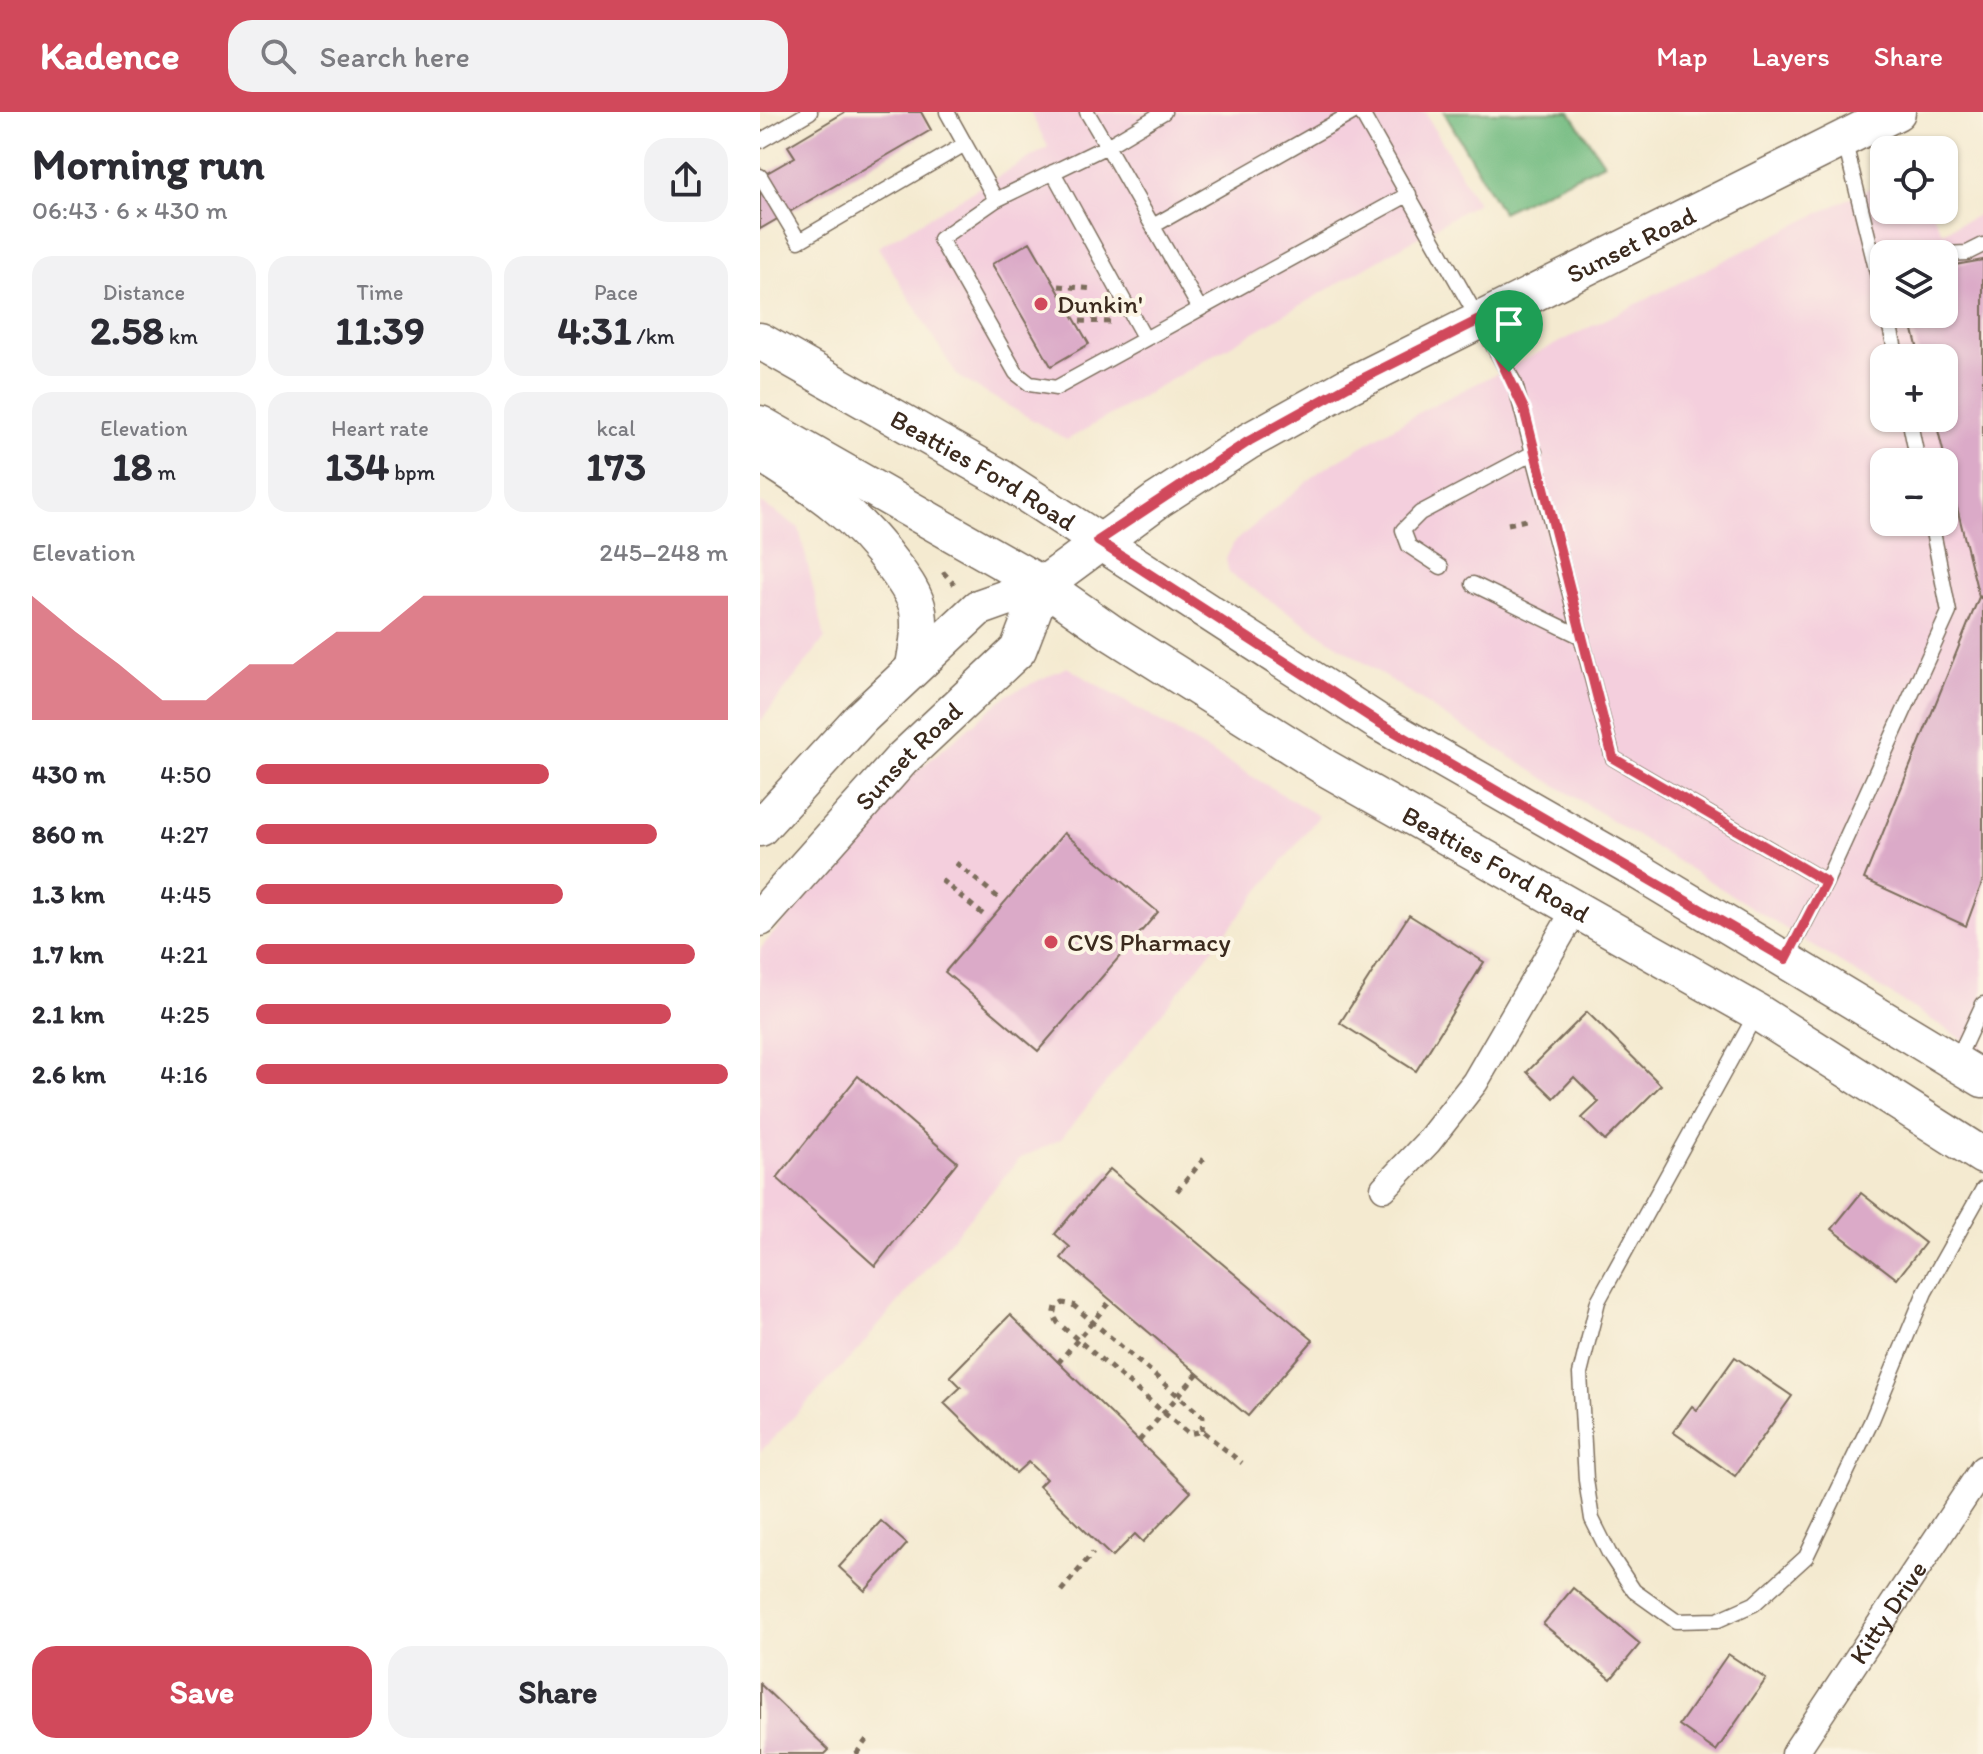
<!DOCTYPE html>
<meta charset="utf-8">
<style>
:root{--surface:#fff;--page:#f2f2f3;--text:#2b2b33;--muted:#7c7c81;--accent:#d1495b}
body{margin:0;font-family:Itim,sans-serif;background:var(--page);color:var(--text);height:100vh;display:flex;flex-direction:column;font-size:30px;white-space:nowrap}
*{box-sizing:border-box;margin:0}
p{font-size:26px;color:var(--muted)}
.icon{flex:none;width:44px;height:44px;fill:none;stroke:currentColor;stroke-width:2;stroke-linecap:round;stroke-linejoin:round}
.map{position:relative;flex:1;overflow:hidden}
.panel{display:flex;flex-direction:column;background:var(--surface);width:760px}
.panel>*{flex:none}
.fabs{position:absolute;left:1110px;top:24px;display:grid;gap:16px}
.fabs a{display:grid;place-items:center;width:88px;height:88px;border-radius:16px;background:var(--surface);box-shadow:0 2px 6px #0004;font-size:40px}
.pin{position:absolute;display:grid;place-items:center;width:68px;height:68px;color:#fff;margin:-82px -34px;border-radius:50% 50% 50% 0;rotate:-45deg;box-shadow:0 0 8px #0007}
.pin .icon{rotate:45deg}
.round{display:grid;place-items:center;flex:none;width:84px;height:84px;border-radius:24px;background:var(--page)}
.summary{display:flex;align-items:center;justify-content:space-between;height:136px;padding:0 32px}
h1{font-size:44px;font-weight:700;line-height:60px}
.metrics{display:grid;grid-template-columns:repeat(3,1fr);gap:12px;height:136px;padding:8px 32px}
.metrics div{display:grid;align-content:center;border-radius:20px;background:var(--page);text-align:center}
.metrics b{font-size:40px;font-weight:700}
.metrics small{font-size:22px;font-weight:400}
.metrics p{font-size:22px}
.chart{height:224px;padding:16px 32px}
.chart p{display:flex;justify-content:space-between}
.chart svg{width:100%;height:144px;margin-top:8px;fill:var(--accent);opacity:.7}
.cta{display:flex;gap:16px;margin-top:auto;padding:16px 32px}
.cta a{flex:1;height:92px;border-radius:24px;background:var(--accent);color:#fff;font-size:32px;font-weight:700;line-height:92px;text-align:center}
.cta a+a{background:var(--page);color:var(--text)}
ul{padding:0 32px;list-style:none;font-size:26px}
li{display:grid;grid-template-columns:128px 96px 1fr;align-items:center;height:60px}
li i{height:20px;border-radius:10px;background:var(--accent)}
header{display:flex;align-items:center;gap:48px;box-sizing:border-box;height:112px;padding:0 40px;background:var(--accent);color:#fff}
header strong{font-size:38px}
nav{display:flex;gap:44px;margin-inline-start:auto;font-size:28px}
.search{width:560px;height:72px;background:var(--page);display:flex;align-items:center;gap:20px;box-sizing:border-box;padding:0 28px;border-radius:24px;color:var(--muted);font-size:30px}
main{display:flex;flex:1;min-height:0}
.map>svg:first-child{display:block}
.built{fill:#f4cfdd;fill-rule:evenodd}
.forest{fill:#74bc82;stroke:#587350;stroke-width:2}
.building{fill:#dbaac8}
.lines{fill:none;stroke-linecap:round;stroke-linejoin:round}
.service-casing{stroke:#7c6d5c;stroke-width:17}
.minor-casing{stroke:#7c6d5c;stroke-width:29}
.secondary-casing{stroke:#7c6d5c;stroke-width:39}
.path{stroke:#7c6d5c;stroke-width:5;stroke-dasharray:6 6;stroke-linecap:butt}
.service{stroke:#fff;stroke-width:14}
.minor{stroke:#fff;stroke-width:26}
.secondary{stroke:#fff;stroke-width:36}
.route-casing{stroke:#fff;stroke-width:16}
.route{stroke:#d1495b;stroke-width:10}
.poi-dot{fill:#d1495b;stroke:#fcf5e5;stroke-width:3}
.labels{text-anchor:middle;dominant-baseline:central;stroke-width:8;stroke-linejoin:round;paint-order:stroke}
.street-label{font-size:26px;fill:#3b2a1e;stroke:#fcf5e5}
.poi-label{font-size:26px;fill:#3b2a1e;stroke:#fcf5e5;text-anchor:start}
</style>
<header>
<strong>Kadence</strong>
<div class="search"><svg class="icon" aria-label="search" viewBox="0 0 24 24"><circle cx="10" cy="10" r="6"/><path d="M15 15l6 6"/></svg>Search here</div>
<nav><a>Map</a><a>Layers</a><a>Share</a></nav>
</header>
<main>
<section class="panel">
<div class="summary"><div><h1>Morning run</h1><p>06:43 · 6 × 430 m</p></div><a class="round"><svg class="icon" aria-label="share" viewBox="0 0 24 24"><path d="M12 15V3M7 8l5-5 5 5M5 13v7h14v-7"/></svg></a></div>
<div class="metrics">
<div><p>Distance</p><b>2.58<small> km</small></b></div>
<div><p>Time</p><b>11:39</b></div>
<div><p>Pace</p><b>4:31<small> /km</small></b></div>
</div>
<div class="metrics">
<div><p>Elevation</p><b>18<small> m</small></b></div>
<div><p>Heart rate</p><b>134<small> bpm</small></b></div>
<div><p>kcal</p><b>173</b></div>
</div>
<div class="chart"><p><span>Elevation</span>245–248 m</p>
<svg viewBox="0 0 160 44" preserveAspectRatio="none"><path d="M0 44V6L10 17L20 27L30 38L40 38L50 27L60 27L70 17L80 17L90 6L100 6L110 6L120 6L130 6L140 6L150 6L160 6V44z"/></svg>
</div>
<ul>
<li><b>430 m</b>4:50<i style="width:62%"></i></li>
<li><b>860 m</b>4:27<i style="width:85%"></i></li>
<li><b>1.3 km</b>4:45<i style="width:65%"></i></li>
<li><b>1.7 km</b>4:21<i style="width:93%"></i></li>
<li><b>2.1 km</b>4:25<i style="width:88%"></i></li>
<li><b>2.6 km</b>4:16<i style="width:100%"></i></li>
</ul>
<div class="cta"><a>Save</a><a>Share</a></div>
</section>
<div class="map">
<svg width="1223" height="1642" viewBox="0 0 1223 1642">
<rect width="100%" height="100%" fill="#fcf5e5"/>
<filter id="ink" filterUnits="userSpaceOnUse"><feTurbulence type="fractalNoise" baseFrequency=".0125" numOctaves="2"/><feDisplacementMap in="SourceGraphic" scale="16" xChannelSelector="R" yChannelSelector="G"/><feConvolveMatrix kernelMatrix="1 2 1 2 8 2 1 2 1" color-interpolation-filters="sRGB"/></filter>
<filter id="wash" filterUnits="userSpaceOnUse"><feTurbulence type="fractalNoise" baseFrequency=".006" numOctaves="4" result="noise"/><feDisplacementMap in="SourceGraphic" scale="32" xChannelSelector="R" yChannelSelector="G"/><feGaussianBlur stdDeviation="1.8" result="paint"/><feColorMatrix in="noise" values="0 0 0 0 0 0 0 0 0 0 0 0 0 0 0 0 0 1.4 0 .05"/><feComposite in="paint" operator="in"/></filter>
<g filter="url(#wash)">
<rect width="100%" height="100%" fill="#f4ead0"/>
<path class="built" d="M 270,0 L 665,0 L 717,91 L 307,328 L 197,264 L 118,135 L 288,35 Z
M 1124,69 L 1124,98 L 1171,98 L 1182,120 L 1223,101 L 1223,940 L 680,601 L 469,461 L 466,447 L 474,430 L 560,359 L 663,298 ZM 1124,142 L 1184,142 L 1184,202 L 1124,202 ZM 1124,246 L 1184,246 L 1184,306 L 1124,306 ZM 1124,350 L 1184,350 L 1184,410 L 1124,410 Z
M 0,390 L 39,416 L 65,526 L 0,610 Z
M 307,555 L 559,704 L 301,1027 L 259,1047 L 97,1239 L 0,1340 L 0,837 L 62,765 L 112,697 L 247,583 Z"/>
<path class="forest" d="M 684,0 L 810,0 L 844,51 L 742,100 Z"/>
<g id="blocks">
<path class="building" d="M 85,0 L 161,0 L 171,18 L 0,117 L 0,65 L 35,45 L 28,34 Z
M 270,130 L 329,232 L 291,254 L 232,152 Z
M 1223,148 L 1223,484 L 1219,485 L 1175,306 L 1184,306 L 1184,246 L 1160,246 L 1149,202 L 1184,202 L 1184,155 Z
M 1219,485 L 1223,487 L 1223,768 L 1206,814 L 1104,767 Z
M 304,721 L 398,800 L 278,939 L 185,860 Z
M 649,803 L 724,850 L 656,959 L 580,911 Z
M 827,900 L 901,973 L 845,1029 L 822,1006 L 839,990 L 814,965 L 794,986 L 767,960 Z
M 98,964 L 197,1050 L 115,1154 L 17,1066 Z
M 350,1057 L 553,1228 L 488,1304 L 301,1146 L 310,1135 L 295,1122 Z
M 1101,1081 L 1165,1131 L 1137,1167 L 1072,1117 Z
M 250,1203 L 431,1380 L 383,1430 L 375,1422 L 352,1445 L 279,1374 L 286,1367 L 268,1350 L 256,1361 L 184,1291 L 201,1275 L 190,1264 Z
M 975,1245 L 1032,1284 L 975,1364 L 913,1320 L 932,1294 L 937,1298 Z
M 121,1409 L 147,1432 L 105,1479 L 79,1455 Z
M 813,1476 L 880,1532 L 851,1567 L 783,1512 Z
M 968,1542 L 1006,1567 L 956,1639 L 919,1613 Z
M 0,1572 L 69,1638 L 65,1642 L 0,1642 Z"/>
</g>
</g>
<g filter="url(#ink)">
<use href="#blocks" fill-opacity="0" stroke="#7c6d5c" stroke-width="2"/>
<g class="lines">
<defs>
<path id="service" d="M 187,0 L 236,88
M 327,0 L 347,34 L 404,0
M 601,0 L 755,272 L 853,646 L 1066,770
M 1084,27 L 1124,189
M 0,29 L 50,0
M 293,60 L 385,227
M 0,64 L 39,129 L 205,32
M 393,114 L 594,0
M 1184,142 L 1207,141 L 1223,133
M 440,197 L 347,34 L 236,88 L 180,127 L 256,261 L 270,272 L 296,276 L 649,82
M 1127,202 L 1137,246
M 1149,306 L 1158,350
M 681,455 L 649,434 L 643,418 L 660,401 L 775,340
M 713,472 L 822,525
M 1026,847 L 1066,770 L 1189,500 L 1171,410
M 996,902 L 838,1189 L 820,1262 L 826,1368 L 832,1407 L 849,1441 L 874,1479 L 916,1509 L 958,1508 L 994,1492 L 1046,1445 L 1111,1310 L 1165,1180 L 1223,1077
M 1196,950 L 1223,892"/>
<g id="minor">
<path d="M 624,1076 L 668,1030 L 715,970 L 815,798"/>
<path id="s1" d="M 1034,1642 L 1223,1357"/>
</g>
<g id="secondary">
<path id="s2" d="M 0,229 L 243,367 L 618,610 L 868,753 L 1223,967"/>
<path id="s3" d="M 0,312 L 283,473 L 353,522 L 566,656 L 997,900 L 1223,1044"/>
<path d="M 0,341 C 57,377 94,400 135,456 C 144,468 156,484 158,499 C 161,518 157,536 154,554"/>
<path id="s4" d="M 0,716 L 101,606 L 218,496 L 283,473 L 398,388 L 489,329 L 588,274 L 1137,0"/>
<path id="s5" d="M 0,806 L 142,647 L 258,538 L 283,473"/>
</g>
</defs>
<use href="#service" class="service-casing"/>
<use href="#minor" class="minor-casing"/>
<use href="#secondary" class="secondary-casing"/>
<path class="path" d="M 299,174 L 334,177
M 320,209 L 351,210
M 748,412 L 771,407
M 183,460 L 194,472
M 196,751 L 240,787
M 181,768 L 225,804
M 417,1079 L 447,1043
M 298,1251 L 351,1188
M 442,1319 L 443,1305 L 313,1193 L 303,1191 L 296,1195 L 294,1204 L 298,1211 L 429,1322 L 442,1319 L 482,1351
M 379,1329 L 438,1261
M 301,1479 L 333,1441
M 96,1642 L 107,1627"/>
<use href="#service" class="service"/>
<use href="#minor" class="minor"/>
<use href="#secondary" class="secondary"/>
</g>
</g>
<g class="lines" filter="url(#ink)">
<defs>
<path id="route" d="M 721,207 L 764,297 L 853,646 L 1066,770 L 1026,847 L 618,610 L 338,429 L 489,329 L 588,274 Z"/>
</defs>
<use href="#route" class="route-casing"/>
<use href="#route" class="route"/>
</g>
<g class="poi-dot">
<circle cx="281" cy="192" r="8"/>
<circle cx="291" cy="830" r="8"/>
</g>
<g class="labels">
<g class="street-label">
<text stroke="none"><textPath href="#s4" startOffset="1060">Sunset Road</textPath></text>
<text stroke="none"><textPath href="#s2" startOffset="258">Beatties Ford Road</textPath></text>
<text stroke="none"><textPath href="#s5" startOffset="220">Sunset Road</textPath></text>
<text stroke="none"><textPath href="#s3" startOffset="858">Beatties Ford Road</textPath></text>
<text stroke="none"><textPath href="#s1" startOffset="170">Kitty Drive</textPath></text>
</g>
<g class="poi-label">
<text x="297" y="192">Dunkin'</text>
<text x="307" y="830">CVS Pharmacy</text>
</g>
</g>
</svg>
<div class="fabs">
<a><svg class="icon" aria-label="locate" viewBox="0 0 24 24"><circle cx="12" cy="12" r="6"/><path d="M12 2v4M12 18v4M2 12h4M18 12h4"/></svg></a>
<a><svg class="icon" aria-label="layers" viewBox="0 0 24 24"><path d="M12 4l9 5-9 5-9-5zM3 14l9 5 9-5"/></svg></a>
<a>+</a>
<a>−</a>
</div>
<div class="pin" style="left:749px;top:260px;background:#1e9e55"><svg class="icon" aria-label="arrive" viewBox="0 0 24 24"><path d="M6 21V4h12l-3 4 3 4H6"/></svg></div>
</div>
</main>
